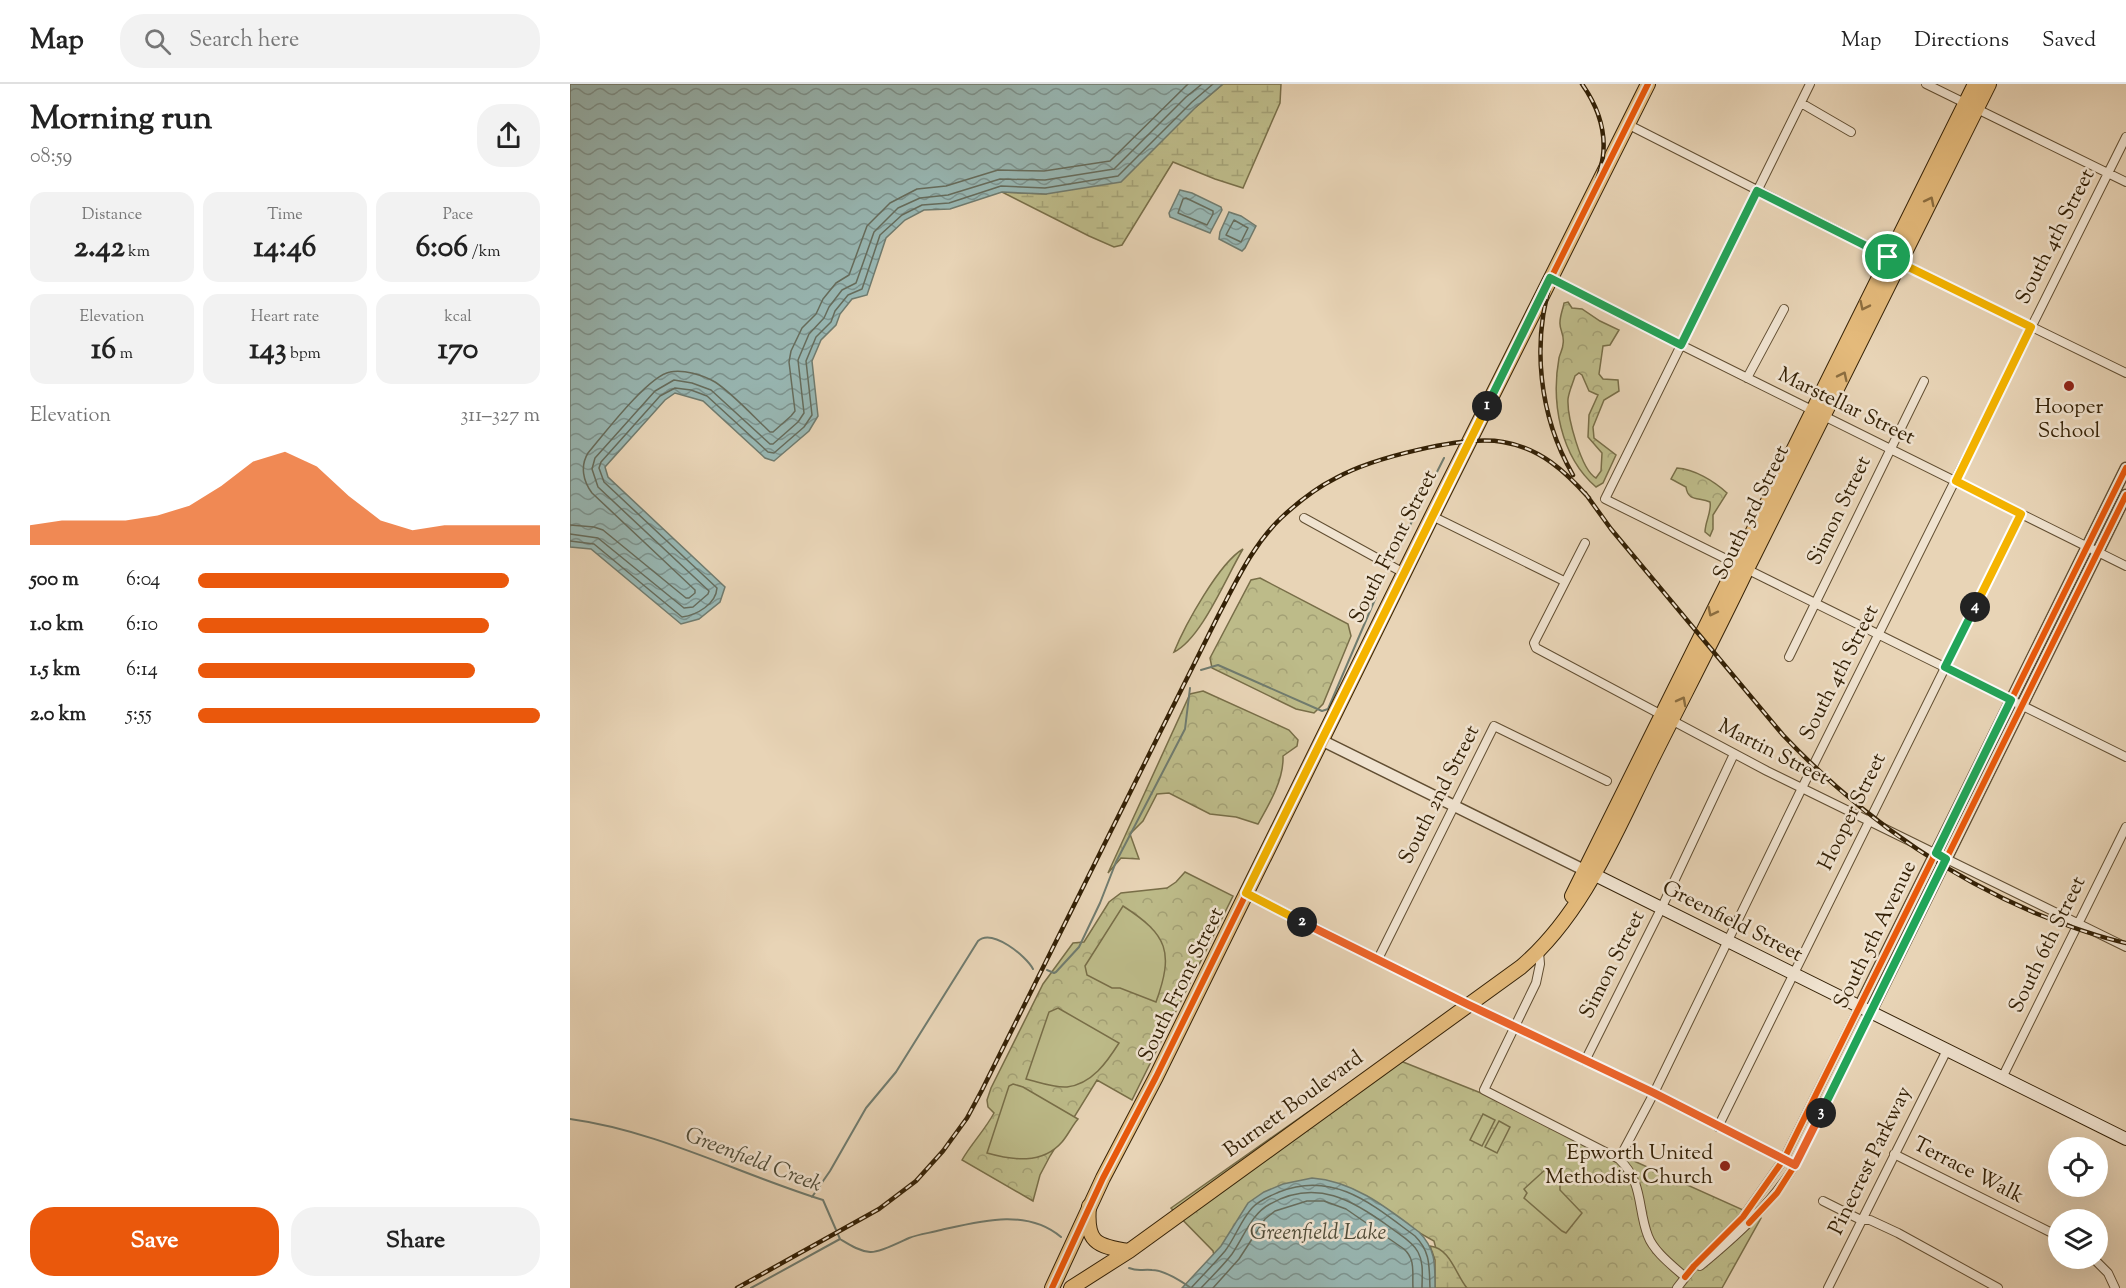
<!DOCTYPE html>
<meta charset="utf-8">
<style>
:root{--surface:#fff;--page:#f2f2f2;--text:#222;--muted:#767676;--line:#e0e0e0;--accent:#ea580c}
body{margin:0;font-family:"Sorts Mill Goudy",serif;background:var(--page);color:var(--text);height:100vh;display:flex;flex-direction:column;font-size:22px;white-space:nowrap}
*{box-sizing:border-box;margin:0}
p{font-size:20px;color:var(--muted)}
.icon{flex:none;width:33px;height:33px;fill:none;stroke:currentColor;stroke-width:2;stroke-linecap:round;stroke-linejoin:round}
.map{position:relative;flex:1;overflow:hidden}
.panel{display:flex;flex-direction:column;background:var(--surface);width:570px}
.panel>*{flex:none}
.controls{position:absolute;left:1478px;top:1053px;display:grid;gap:12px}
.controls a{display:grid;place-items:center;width:60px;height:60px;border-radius:50%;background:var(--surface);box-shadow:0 6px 24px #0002;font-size:30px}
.pin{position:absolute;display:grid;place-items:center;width:51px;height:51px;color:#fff;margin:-26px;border:3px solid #fff;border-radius:50%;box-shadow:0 2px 6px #0007}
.km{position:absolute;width:30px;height:30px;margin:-15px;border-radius:50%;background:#222;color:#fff;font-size:16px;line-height:30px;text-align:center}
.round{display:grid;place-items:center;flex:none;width:63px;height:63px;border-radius:24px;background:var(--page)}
.head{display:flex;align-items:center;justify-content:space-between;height:102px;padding:0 30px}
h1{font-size:33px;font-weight:700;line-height:45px}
.figures{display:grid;grid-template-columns:repeat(3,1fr);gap:9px;height:102px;padding:6px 30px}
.figures div{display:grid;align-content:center;border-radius:15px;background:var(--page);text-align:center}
.figures b{font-size:30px;font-weight:700}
.figures small{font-size:16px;font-weight:400}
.figures p{font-size:16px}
.chart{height:168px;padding:12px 30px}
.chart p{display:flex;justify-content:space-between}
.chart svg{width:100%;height:108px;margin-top:6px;fill:var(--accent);opacity:.7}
.cta{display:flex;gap:12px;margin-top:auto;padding:12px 30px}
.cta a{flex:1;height:69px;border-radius:24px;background:var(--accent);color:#fff;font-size:24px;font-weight:700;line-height:69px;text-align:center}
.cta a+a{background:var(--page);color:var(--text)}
ul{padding:0 30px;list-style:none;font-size:20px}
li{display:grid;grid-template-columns:96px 72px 1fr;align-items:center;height:45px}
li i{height:15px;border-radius:8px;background:var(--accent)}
header{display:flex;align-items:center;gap:36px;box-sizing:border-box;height:84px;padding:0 30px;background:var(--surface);border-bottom:2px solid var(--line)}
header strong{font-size:28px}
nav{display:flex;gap:33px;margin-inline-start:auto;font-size:21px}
.search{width:420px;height:54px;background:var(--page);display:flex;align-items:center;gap:15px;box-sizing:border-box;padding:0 21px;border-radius:24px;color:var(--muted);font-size:22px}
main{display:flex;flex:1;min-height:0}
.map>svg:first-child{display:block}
.forest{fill:url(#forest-crowns);stroke:#786e48;stroke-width:1.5;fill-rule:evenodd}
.wetland{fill:url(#wetland-marsh);stroke:#786e48;stroke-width:1.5}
.pitch{fill:#bdbb89;stroke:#786e48;stroke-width:1.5}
.water{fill:url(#water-waves);stroke:#707b6e;stroke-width:1.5}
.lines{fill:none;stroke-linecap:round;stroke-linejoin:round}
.shore{stroke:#666c5c;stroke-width:1.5}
.stream{stroke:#707b6e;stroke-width:2}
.minor-casing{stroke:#614e32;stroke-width:10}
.tertiary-casing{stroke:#614e32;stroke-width:13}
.secondary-casing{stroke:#342106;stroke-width:14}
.primary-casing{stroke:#342106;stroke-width:16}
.trunk-casing{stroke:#342106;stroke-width:16}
.minor{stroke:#f0e3d0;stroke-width:8}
.tertiary{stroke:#f0e3d0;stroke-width:10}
.secondary{stroke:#f0e3d0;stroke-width:12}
.primary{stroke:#e4ba7b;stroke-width:14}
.trunk{stroke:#e4ba7b;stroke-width:14}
.rail-casing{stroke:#342106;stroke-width:4.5}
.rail{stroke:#f0e3d0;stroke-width:2;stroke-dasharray:7;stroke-linecap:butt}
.cycleway-casing{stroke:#f0e3d0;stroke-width:10}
.cycleway{stroke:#e8590c;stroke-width:6}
.oneway{stroke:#8c6e40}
.split-1-casing{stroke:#fff;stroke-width:12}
.split-2-casing{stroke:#fff;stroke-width:12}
.split-3-casing{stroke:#fff;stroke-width:12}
.split-4-casing{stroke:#fff;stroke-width:12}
.split-5-casing{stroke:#fff;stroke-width:12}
.split-1{stroke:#22a559;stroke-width:8}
.split-2{stroke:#f5b400;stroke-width:8}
.split-3{stroke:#f0652b;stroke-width:8}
.split-4{stroke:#22a559;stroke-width:8}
.split-5{stroke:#f5b400;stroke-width:8}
.poi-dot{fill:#8f2418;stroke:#f0e3d0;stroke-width:2}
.labels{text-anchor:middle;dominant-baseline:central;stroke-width:5;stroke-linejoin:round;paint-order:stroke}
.street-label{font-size:21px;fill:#342106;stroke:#f0e3d0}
.poi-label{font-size:21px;fill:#342106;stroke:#f0e3d0}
.water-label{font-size:22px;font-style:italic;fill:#524e3a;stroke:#f0e3d0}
</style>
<header>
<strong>Map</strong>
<div class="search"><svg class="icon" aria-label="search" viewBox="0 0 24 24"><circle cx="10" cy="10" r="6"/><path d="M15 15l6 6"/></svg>Search here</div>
<nav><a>Map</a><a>Directions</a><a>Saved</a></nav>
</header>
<main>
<section class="panel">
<div class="head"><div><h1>Morning run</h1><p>08:59</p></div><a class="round"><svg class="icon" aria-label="share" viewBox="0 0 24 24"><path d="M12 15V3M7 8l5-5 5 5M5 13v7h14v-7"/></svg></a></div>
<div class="figures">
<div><p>Distance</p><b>2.42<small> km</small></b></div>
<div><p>Time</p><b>14:46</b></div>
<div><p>Pace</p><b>6:06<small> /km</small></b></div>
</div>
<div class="figures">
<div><p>Elevation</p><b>16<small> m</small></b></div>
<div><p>Heart rate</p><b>143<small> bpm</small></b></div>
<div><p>kcal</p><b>170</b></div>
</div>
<div class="chart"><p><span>Elevation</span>311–327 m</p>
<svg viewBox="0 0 160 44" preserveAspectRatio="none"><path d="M0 44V36L10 34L20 34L30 34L40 32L50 28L60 20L70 10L80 6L90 12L100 24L110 34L120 38L130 36L140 36L150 36L160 36V44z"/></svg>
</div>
<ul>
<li><b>500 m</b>6:04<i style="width:91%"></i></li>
<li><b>1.0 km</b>6:10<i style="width:85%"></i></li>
<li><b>1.5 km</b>6:14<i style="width:81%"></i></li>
<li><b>2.0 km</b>5:55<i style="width:100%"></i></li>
</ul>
<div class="cta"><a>Save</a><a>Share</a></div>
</section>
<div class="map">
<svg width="1556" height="1204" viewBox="0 0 1556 1204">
<defs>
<pattern id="forest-crowns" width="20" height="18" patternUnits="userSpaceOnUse" patternTransform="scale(1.5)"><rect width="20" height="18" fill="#bdbb89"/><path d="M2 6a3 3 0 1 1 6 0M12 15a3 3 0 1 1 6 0" fill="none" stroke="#a3a075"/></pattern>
<pattern id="wetland-marsh" width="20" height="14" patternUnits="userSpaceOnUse" patternTransform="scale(1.5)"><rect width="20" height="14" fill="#bdbb89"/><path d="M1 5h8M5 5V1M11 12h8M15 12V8" fill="none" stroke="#a3a075"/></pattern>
<pattern id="water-waves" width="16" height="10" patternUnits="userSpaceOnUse" patternTransform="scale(1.5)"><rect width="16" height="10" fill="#98b7b3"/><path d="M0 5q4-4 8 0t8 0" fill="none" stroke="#7d9490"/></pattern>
</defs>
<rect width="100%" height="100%" fill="#e8d4b6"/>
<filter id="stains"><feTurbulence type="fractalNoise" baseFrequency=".00333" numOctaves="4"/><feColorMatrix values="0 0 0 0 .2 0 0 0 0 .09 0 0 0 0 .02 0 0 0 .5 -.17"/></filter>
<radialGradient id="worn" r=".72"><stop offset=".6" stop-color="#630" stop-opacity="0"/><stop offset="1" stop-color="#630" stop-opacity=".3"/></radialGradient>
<path class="forest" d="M 998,218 L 1002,224 L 1012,225 L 1030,237 L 1049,246 L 1040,261 L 1033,262 L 1029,290 L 1033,295 L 1048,296 L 1049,307 L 1034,316 L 1023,343 L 1024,354 L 1046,371 L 1033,399 L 1026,403 C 990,372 981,318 989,274 C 990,269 993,265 993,260 C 995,251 989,245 990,238 C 990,232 993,225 994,219 ZM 1009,289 L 1012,291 L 1019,307 L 1028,311 L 1019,331 L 1018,353 L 1032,369 L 1031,387 L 1026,394 C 1011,386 997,332 998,315 C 999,307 1003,299 1005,292 Z
M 1107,384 C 1124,385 1144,397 1157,409 L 1143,431 L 1143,445 L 1140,452 L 1135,448 C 1135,438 1142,427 1140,418 C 1129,413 1118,418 1116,403 L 1101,395 Z
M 673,465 C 656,493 632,554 604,568 C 615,541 649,479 673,465 Z
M 690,494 L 778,540 L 781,552 L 753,620 L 744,629 L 726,625 L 642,584 L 640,574 L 681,496 Z
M 633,607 L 719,646 L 728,656 L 727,662 L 713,672 C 714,695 700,719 688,740 L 666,733 L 640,730 L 599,709 L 587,710 L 573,737 L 560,750 L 569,775 L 551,774 L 538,789 L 620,610 Z
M 615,788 L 663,812 L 562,1016 L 527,996 L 480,1072 L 470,1091 L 463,1117 L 392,1076 C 401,1060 415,1046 424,1029 L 418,1023 L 417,1016 L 421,1004 L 473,900 L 503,859 L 514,858 L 539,818 L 551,809 L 597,804 L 606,798 Z
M 818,972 L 926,1015 L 1191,1134 L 1152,1204 L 876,1204 L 864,1157 L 802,1122 L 650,1196 L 643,1167 L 601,1124 Z"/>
<path class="wetland" d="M 653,0 L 711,0 L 710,19 L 673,104 L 645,95 L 603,78 L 552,161 L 544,163 L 519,152 L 432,108 L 476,110 L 626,23 Z
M 860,1162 C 880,1164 886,1191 897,1204 L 865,1204 L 865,1176 Z"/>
<path class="pitch" d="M 553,822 C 598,851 604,868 586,918 L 550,904 L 542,904 L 517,891 L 515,882 Z
M 488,924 L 549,959 C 537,978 522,1000 497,1003 C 484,1004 469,998 456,995 L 479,928 Z
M 443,1000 L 453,1003 L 508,1035 C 502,1042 498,1051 492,1058 C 472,1081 442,1076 417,1069 L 439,1002 Z
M 913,1030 L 925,1036 L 912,1062 L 900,1056 Z
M 929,1037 L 940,1043 L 927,1069 L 915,1063 Z
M 976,1085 L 990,1101 L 990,1106 L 1012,1129 L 996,1149 L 992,1147 L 954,1114 L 957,1109 L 954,1105 Z"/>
<path class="water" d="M 0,0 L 653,0 L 626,23 L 551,98 L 476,110 L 432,108 L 380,125 L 354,126 L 335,136 L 316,154 L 297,211 L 282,215 L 270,230 L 266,241 L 251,256 L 242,277 L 248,332 L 239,347 L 204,377 L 195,374 L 133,317 L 105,309 L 95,316 L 35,383 L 38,393 L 155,503 L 150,518 L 129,535 L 111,540 L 21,465 L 0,463 Z
M 610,106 L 622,109 L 651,123 L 652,126 L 640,149 L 600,133 L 599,129 Z
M 659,128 L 671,132 L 686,142 L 675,164 L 672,167 L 649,155 L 650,148 Z
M 742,1094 C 783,1097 816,1123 849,1148 C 866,1165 865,1181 865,1204 L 612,1204 L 651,1162 L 678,1119 L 694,1108 L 713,1100 Z"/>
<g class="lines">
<path class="shore" d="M 616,114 L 643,127 L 643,130 L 637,141 L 608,129 L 613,115 Z
M 664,136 L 678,144 L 671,158 L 656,151 Z
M 0,441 L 24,443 L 33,446 L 116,514 L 119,514 L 125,509 L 125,506 L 22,409 C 13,397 10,382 18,369 C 34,350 78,292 100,288 C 113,285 133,291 145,298 C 161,308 185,334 200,348 L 203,348 L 221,332 L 225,327 L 219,278 L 221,267 L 232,244 L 246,230 L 253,215 L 266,199 L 279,191 L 297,142 L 320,119 L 347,105 L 376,102 L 428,86 L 474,87 L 540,77 L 618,0
M 0,450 L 28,454 L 114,524 L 123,523 L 138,510 L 139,507 L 28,403 L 22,385 L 25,374 L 85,307 L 104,296 L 122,299 L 141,306 L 200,360 L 203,360 L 228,338 L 234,329 L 228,276 L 239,250 L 254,234 L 259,223 L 272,206 L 286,199 L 304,148 L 328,124 L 350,114 L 378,111 L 430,95 L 475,96 L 544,85 L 616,13 L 632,0
M 0,457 L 24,460 L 112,533 C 127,531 146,520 147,504 L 34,398 L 29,384 L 31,378 L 90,312 L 105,304 L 121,306 L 137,312 L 198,368 L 204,369 L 234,343 L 242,331 L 236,277 L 246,253 L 261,238 L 265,227 L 278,211 L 292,205 L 310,151 L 332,131 L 352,121 L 379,119 L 431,102 L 475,104 L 548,92 L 622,18 L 643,0
M 621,1204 C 632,1192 644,1180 655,1167 C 665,1154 671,1136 682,1124 C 689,1116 700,1112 709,1108 C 764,1086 803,1121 845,1152 C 861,1168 859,1183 860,1204
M 631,1204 C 641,1193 653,1182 662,1170 C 674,1153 681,1130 700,1120 C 746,1094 783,1116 821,1144 C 830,1151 843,1158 848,1168 C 854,1179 852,1192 852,1204
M 643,1204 L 669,1175 L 695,1135 L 705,1127 L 737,1117 L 754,1117 L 776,1125 L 834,1165 C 846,1176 842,1189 843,1204"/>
<path class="stream" d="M 822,477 L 874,374
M 631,586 L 648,581 L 752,627 L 758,625 L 806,513
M 477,886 L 484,889 L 486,888 L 509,863 L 530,819 L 546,778 L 615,645 L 620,604
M 0,1035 C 88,1047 169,1090 253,1116 L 270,1155
M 242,1113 L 260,1087 L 296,1024 L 326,988 L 408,857 C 422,844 456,872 463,885
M 270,1155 C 280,1161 289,1167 300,1168 C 309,1169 330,1158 339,1154 C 349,1150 360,1149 371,1146 C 410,1137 457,1124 491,1153
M 559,1184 C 569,1188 571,1185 582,1186 C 595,1186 611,1197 621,1204
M 181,1204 L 270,1155"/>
<defs>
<path id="minor" d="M 1240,0 L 1035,415 L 1556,673
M 1356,0 L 1556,98
M 1231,19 L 1281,48
M 1059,41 L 1329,178 L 1556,289
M 980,194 L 1111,261 L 1556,482
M 1177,294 L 1214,225
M 862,432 L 994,497
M 734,434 L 834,489
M 1015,459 L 966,555 L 964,559 L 966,564 L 1197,687 L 1556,863
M 1219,573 L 1354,297
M 676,809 L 899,921 L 1084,1009 L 1225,1081
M 969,868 L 970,880 L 966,899 L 914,1006 L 1049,1075 C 1074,1099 1067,1124 1078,1152 C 1084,1168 1103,1182 1115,1193
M 808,875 L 924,642 L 1037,697
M 1015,977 L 1091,825 L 1164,670
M 1432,994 L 1556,743
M 1148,1043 L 1451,430
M 1324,1070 L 1488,1152
M 1049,1075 L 1084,1009 L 1232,704 L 1556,53
M 1253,1117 L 1291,1136 L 1300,1136 L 1328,1149 L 1428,1204
M 1523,1174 L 1538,1189 L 1545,1204
M 1130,1182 C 1166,1152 1200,1122 1225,1081 L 1300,929
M 1107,1204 L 1124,1182 L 1173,1133 L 1214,1075 L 1289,924
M 1258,1204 L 1377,966"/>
<path id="tertiary" d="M 751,656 L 1014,786
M 1289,924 L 1556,384
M 1300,929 L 1556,411"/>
<path id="secondary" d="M 1017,787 L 1556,1055"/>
<path id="primary" d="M 482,1204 L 533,1094 L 586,993 L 862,432 L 1078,0"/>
<path id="trunk" d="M 1002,812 L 1405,0
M 519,1122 C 516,1158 525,1162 559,1167
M 501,1204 L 559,1167 L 951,883 C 1014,829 1045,749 1081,677 C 1113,613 1146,550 1177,485 L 1419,0"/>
</defs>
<use href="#minor" class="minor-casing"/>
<use href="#tertiary" class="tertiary-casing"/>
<use href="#secondary" class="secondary-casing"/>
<use href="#primary" class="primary-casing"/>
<use href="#trunk" class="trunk-casing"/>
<use href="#minor" class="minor"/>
<use href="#tertiary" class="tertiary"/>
<use href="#secondary" class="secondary"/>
<use href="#primary" class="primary"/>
<use href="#trunk" class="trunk"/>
<defs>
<path id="rail" d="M 1003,391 C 969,332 961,259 982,194 C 1005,123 1066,77 1012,0
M 1015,409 L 1041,445 L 1213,651 C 1286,728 1367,787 1465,829 C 1495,841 1524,852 1556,859
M 167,1204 L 309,1125 L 346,1097 L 373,1067 L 397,1034 L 412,1006 L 649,530 C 667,496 683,461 711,434 C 727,419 746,404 766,394 C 802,374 893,351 933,358 C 970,364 995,387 1019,414"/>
</defs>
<use href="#rail" class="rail-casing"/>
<use href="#rail" class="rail"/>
<defs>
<path id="cycleway" d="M 1179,1139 L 1207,1109 L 1225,1081 L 1556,411
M 1115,1193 L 1124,1182 L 1173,1133 L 1214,1075 L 1556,384
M 482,1204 L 533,1094 L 586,993 L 862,432 L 1078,0"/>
</defs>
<use href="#cycleway" class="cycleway-casing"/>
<use href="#cycleway" class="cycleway"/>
</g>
<defs><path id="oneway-chevron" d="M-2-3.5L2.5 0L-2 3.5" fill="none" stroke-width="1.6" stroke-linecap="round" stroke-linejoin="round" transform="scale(1.5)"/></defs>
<g class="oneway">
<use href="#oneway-chevron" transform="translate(1360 117) rotate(-63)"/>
<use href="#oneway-chevron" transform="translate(1294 222) rotate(116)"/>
<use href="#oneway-chevron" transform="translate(1273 292) rotate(-64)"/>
<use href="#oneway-chevron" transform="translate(1142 528) rotate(117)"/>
<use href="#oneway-chevron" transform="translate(1112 617) rotate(-62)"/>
</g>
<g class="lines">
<defs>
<path id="split-1" d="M 917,322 L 980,194 L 1111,261 L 1187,107 L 1318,173"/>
<path id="split-2" d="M 732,838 L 676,809 L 917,322"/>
<path id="split-3" d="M 732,838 L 899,921 L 1084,1009 L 1225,1081 L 1251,1029"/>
<path id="split-4" d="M 1251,1029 L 1376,775 L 1366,769 L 1441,616 L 1375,583 L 1405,523"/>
<path id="split-5" d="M 1318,173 L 1461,243 L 1386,397 L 1451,430 L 1405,523"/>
</defs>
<use href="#split-1" class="split-1-casing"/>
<use href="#split-2" class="split-2-casing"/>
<use href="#split-3" class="split-3-casing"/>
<use href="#split-4" class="split-4-casing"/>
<use href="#split-5" class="split-5-casing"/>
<use href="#split-1" class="split-1"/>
<use href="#split-2" class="split-2"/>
<use href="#split-3" class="split-3"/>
<use href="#split-4" class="split-4"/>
<use href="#split-5" class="split-5"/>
</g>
<g class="poi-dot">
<circle cx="1499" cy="302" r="6"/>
<circle cx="1155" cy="1082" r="6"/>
</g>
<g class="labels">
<g class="street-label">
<text transform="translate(1486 153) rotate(-63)">South 4th Street</text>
<text transform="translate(1276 323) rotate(26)">Marstellar Street</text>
<text transform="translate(1270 427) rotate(-64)">Simon Street</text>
<text transform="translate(1182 429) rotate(-64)">South 3rd Street</text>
<text transform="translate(824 463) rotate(-63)">South Front Street</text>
<text transform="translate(1270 589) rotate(-63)">South 4th Street</text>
<text transform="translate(1203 669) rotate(27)">Martin Street</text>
<text transform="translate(870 711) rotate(-63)">South 2nd Street</text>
<text transform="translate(1283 728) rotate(-64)">Hooper Street</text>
<text transform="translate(1162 838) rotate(27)">Greenfield Street</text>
<text transform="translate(1306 851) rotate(-64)">South 5th Avenue</text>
<text transform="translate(1478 861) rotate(-64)">South 6th Street</text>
<text transform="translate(1043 881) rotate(-63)">Simon Street</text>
<text transform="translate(612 901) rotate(-64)">South Front Street</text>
<text transform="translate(724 1021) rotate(-36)">Burnett Boulevard</text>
<text transform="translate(1301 1077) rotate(-64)">Pinecrest Parkway</text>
<text transform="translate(1398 1087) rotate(27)">Terrace Walk</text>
</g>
<g class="poi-label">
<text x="1499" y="324">Hooper<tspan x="1499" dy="24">School</tspan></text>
<text x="1143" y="1070" text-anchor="end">Epworth United<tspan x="1143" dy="24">Methodist Church</tspan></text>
</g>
<g class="water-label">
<text transform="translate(183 1077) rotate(21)">Greenfield Creek</text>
<text x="748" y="1150">Greenfield Lake</text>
</g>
</g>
<rect width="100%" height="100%" filter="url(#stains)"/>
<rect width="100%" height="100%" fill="url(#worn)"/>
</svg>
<div class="controls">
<a><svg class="icon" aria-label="locate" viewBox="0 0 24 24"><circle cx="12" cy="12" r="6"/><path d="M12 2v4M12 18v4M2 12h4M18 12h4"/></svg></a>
<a><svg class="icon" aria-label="layers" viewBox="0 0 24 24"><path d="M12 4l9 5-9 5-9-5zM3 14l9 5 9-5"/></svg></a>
</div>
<div class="pin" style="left:1318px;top:173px;background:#1e9e55"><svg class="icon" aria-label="arrive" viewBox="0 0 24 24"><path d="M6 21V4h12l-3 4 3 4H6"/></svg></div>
<b class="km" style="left:917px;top:322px">1</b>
<b class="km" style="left:732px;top:838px">2</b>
<b class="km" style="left:1251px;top:1029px">3</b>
<b class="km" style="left:1405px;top:523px">4</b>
</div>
</main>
